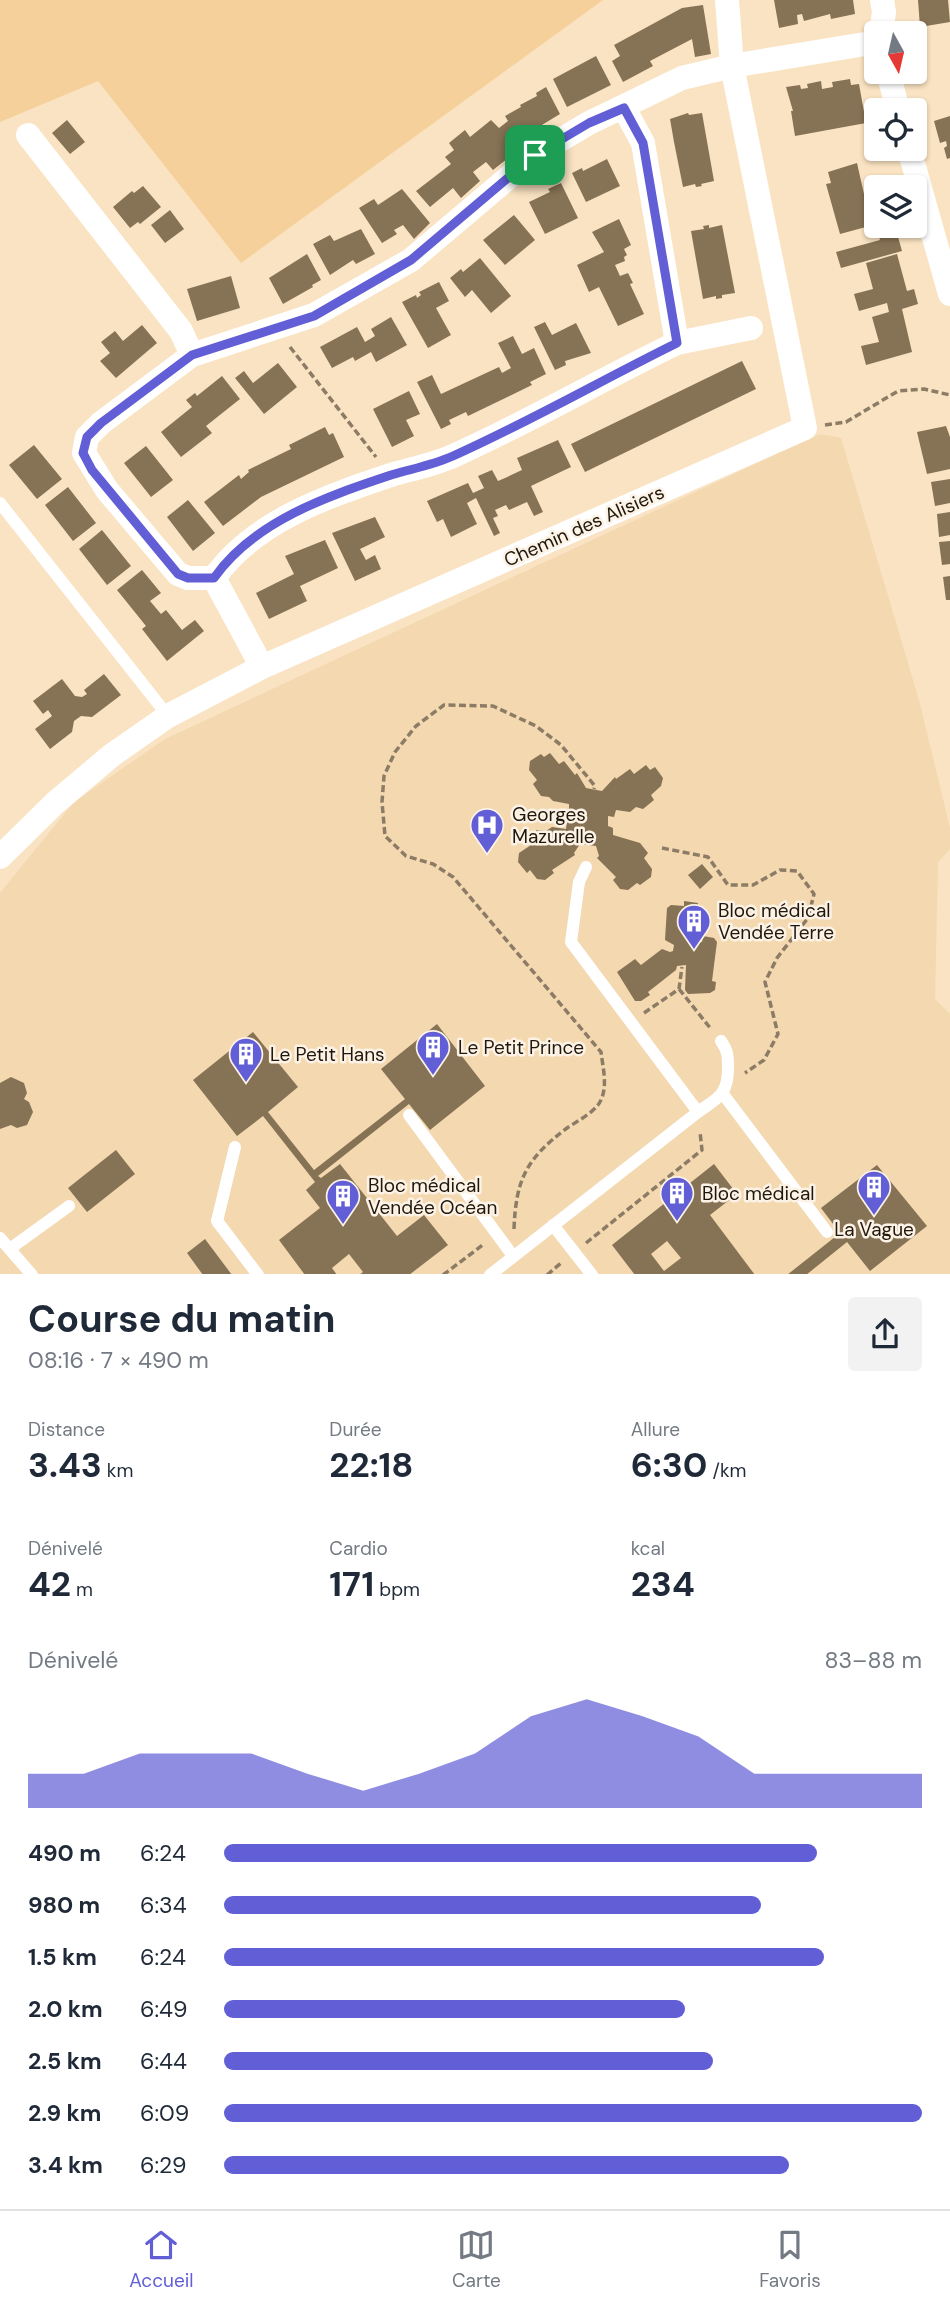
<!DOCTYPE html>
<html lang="fr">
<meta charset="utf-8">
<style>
:root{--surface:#fff;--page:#f2f2f3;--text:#1f2937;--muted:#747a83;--line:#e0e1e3;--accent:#615ed6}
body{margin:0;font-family:"DM Sans",sans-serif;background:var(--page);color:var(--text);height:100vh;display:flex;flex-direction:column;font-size:26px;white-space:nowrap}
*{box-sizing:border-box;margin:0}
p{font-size:23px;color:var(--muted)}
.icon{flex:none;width:38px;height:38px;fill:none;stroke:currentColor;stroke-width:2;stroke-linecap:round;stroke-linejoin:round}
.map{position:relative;height:1274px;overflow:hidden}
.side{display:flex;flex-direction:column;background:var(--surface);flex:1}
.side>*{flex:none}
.needle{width:46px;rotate:172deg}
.tools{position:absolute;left:864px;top:21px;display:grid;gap:14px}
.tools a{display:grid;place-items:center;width:63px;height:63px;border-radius:7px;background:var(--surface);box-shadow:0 2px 5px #0004;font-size:35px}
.pin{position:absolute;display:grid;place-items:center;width:60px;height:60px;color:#fff;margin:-30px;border-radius:14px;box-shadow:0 4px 10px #0006}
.round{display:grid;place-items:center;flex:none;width:74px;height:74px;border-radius:7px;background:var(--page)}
.headline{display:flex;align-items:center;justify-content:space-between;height:119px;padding:0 28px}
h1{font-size:38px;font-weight:700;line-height:52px}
.metrics{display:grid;grid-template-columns:repeat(3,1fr);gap:10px;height:119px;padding:7px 28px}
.metrics div{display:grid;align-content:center}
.metrics b{font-size:35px;font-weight:700}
.metrics small{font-size:19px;font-weight:400}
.metrics p{font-size:19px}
.chart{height:196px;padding:14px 28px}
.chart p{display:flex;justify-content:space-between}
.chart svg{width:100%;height:126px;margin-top:7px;fill:var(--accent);opacity:.7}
ul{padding:0 28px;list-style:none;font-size:23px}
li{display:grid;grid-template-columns:112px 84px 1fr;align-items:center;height:52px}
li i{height:18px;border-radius:9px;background:var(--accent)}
.menu{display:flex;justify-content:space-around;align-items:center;height:98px;border-top:2px solid var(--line);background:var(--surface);font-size:19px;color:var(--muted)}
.menu a{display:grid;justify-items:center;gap:4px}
.menu .current{color:var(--accent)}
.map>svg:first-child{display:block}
.built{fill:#f3d8b0}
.green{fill:#f5d09a}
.building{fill:#867254;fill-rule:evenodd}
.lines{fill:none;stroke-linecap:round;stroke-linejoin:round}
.path{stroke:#8c7c66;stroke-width:3.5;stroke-dasharray:7 3.5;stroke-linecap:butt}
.lane{stroke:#fff;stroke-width:12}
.street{stroke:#fff;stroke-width:24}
.route-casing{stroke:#fff;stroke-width:14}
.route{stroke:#615ed6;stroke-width:9}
.labels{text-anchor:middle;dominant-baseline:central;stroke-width:5;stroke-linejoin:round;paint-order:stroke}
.street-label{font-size:19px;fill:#20180c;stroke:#fcf2e5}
.poi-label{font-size:19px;fill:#20180c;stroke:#fcf2e5;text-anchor:start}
</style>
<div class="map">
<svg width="950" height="1275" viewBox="0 0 950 1275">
<rect width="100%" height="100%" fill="#fae3c2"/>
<path class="built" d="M 820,434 L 841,438 L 919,700 L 950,828 L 950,849 L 938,862 L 935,999 L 950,1014 L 950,1274 L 0,1275 L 0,893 L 74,802 L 165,739 Z"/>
<path class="green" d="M 0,0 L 603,0 L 241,263 L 98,81 L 0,122 Z"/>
<path class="building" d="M 774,0 L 853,0 L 855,14 L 831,19 L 830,14 L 804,21 L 802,14 L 797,15 L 798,24 L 779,28 Z
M 918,0 L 948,0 L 950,22 L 920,27 Z
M 703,5 L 711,54 L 695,57 L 692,39 L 650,61 L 653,66 L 623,82 L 612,61 L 620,56 L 614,45 L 682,8 Z
M 596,56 L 611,85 L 567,107 L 553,79 Z
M 850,79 L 851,85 L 859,84 L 866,123 L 795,136 L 791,111 L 793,111 L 786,87 L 800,85 L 801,89 L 808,88 L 807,84 L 821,81 L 822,89 L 833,87 L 832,82 Z
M 546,87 L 560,114 L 532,131 L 529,126 L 515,134 L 522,147 L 493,170 L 486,162 L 473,172 L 480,181 L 461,198 L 453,188 L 430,207 L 416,191 L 451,164 L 445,157 L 454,150 L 449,143 L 465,130 L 470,137 L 491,120 L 499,128 L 508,121 L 505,116 L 521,107 L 520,105 L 537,96 L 536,93 Z
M 688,113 L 689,115 L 702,113 L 714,181 L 701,184 L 702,186 L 696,187 L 695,184 L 683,187 L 674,142 L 670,119 Z
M 950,116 L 950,158 L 947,159 L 944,148 L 947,146 L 946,141 L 940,143 L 934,121 Z
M 67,120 L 85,142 L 70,154 L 52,133 Z
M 607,159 L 620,186 L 586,202 L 572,173 L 582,168 L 583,171 Z
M 857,163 L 864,194 L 868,193 L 872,205 L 877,204 L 877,224 L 840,234 L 826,184 L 831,183 L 828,172 Z
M 561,183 L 578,218 L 545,234 L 529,202 L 550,192 L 548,189 Z
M 143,186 L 161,207 L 140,224 L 138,222 L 130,228 L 113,207 L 132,191 L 134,193 Z
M 402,189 L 430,223 L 414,239 L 403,225 L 394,230 L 397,234 L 382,243 L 359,208 L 374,199 L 378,205 Z
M 170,210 L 184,229 L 165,243 L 151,225 Z
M 514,215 L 535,240 L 505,265 L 483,240 Z
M 619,219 L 631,245 L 624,249 L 627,255 L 624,257 L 625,261 L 615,265 L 620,276 L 628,273 L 633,283 L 630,284 L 644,314 L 618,326 L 599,287 L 589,292 L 577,265 L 604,252 L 592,232 Z
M 709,225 L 709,228 L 722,225 L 735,293 L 722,295 L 722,298 L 716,299 L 716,296 L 703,299 L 691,231 L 704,229 L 703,226 Z
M 876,226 L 895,226 L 902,251 L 841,268 L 836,252 L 880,240 Z
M 361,229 L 375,254 L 356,264 L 353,260 L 330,275 L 313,244 L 330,235 L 334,241 Z
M 307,254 L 321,280 L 312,285 L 313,287 L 283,304 L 269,278 Z
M 897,254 L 907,291 L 914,289 L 918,304 L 902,309 L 912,352 L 866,365 L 861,346 L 879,342 L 872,317 L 889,312 L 887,303 L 859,311 L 854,294 L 873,289 L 866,263 Z
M 480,258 L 511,296 L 491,313 L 472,290 L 465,297 L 450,278 L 461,269 L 463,272 Z
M 231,276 L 240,308 L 197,321 L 187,289 Z
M 439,282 L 449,301 L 436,308 L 451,335 L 428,348 L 402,302 L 416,295 L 417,298 L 421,295 L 419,292 Z
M 391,317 L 407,345 L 376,362 L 371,352 L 355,361 L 353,357 L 332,368 L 320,347 L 357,327 L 365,342 L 375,336 L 371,329 Z
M 545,322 L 552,335 L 576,323 L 591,353 L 565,361 L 566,365 L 555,370 L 534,327 Z
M 142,325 L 157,343 L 116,378 L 100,361 L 110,353 L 101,342 L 115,331 L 123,341 Z
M 513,336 L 522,354 L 534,348 L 546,374 L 530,382 L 532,385 L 468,416 L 466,412 L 449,420 L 451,424 L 441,429 L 417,382 L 432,375 L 441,394 L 499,367 L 502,373 L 511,368 L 498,343 Z
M 742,361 L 756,389 L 585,472 L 571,444 Z
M 278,363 L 297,387 L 264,414 L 235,378 L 244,371 L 253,383 Z
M 222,376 L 240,399 L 206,426 L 212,433 L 181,457 L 161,432 L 192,407 L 186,400 L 195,393 L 197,396 Z
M 409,391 L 420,414 L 406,420 L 414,436 L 392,447 L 373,409 Z
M 946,426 L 950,437 L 950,469 L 927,474 L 917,432 Z
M 325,427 L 329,435 L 333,433 L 344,457 L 261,497 L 223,526 L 204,502 L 239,475 L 241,479 L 249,472 L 248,470 L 291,449 L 289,445 Z
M 558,440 L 571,467 L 531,486 L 543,512 L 534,516 L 527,502 L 509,510 L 506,505 L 495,510 L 498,516 L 493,518 L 500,533 L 494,536 L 476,498 L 467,503 L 477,524 L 451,537 L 443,519 L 437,522 L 427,501 L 468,483 L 473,493 L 484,488 L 478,476 L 492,470 L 498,481 L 505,478 L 522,470 L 517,458 Z
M 34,445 L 62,479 L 37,499 L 9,465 Z
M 146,446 L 173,480 L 151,497 L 124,463 Z
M 950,479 L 950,503 L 935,506 L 931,482 Z
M 68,487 L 96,523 L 73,541 L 45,505 Z
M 188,500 L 215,533 L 193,551 L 167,517 Z
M 950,512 L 950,535 L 939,537 L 937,514 Z
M 375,517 L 385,537 L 360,549 L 366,560 L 375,555 L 381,569 L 355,581 L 332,533 Z
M 102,530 L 131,566 L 107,585 L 79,549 Z
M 325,540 L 338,568 L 300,586 L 307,601 L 269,619 L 256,593 L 294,574 L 285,556 Z
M 950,541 L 950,564 L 942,565 L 939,542 Z
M 142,570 L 161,593 L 150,601 L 161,614 L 166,610 L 182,630 L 195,620 L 204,631 L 167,661 L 142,629 L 146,626 L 117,590 Z
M 950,576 L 950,600 L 946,600 L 943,577 Z
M 104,674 L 121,695 L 92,717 L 81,716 L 74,721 L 72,732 L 50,749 L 35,729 L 52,716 L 48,710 L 43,714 L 33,701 L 62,679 L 75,696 L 82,697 L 87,694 L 84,690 Z
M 550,753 L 559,764 L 564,761 L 575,775 L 577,773 L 586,788 L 602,791 L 615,777 L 616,779 L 630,769 L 634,774 L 646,765 L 650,770 L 655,767 L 663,778 L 661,786 L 651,795 L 654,800 L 643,809 L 636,807 L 630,812 L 616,810 L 614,817 L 608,816 L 608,826 L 613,828 L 613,835 L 640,843 L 648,853 L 644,858 L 652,869 L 651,877 L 640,885 L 637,883 L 628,890 L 620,889 L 613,880 L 616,877 L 597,858 L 599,856 L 596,846 L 580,844 L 574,853 L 575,855 L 552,870 L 554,873 L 545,880 L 537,879 L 530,870 L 527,873 L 518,862 L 519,853 L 531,845 L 526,839 L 537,830 L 546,831 L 552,827 L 566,829 L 567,821 L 572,821 L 574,812 L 569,811 L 569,804 L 553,801 L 549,797 L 541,796 L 533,784 L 537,780 L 529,770 L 530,761 L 541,754 L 544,757 Z
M 702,864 L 713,877 L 700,889 L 688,875 Z
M 684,901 L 698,903 L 693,942 L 702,942 L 703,936 L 714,938 L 717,942 L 712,981 L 716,982 L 715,990 L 710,993 L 688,994 L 685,990 L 686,965 L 677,966 L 676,970 L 648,992 L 650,995 L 641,1001 L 635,1001 L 617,972 L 635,959 L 641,965 L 662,949 L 670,952 L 673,951 L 674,945 L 665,940 L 667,908 L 671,905 L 684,906 Z
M 437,1024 L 485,1086 L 430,1130 L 409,1104 L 318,1176 L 321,1178 L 340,1164 L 397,1236 L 424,1215 L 448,1245 L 409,1275 L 359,1275 L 363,1272 L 349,1254 L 332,1268 L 337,1275 L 305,1275 L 279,1240 L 320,1208 L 306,1190 L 315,1182 L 263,1116 L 237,1136 L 193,1080 L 253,1032 L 298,1087 L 268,1112 L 314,1170 L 405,1099 L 381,1069 Z
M 11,1077 L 24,1083 L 27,1093 L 24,1099 L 29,1102 L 33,1112 L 27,1125 L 17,1128 L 11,1125 L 0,1129 L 0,1083 Z
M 116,1150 L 135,1174 L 87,1212 L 68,1188 Z
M 714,1164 L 737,1194 L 710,1215 L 755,1275 L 635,1275 L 612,1245 ZM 667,1241 L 681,1258 L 664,1271 L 651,1254 Z
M 877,1165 L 927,1226 L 870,1271 L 847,1242 L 806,1275 L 787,1275 L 840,1233 L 821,1208 Z
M 205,1239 L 232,1275 L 203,1275 L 187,1253 Z"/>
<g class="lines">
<path class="path" d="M 290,347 L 376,457
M 825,425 L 846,422 L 898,391 L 924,389 L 950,395
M 662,848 L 708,857 L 728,885 L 753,885 L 780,870 L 797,871 L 814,894 L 808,918 L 777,958 L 765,982 L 778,1034 L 764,1060 L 745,1073
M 679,989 L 711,1029
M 644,1013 L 679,989 L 682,967
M 514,1229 C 516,1179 526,1159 567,1128 C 576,1122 591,1114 598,1105 C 609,1090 603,1069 601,1052 L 453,877 L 433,864 L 406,856 L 385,836 L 382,802 L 384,776 L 395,752 L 416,726 L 444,705 L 493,706 L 536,726 L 561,745 L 595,786 L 594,789
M 586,1243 L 702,1150 L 700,1132
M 443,1275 L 484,1244
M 547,1275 L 561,1263"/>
<path class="lane" d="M 0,503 L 168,716
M 723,1094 L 827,1232
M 698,1112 C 718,1098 728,1095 728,1068 C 728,1056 728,1051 721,1041
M 409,1115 L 513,1256
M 235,1147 L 217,1221 L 258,1275
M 553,1225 L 592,1275
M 0,1238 L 32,1275
M 11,1248 L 69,1206
M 490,1275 L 698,1112 L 571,942 L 579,882 L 586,867"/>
<path class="street" d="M 881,33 L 884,12 L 882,0
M 888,72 L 898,110
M 624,108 L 643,143 L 677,343 C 602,379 529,422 453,456 C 433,465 411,469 391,475 C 328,496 254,521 214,578 L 188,578 L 178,574 L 107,490 L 84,453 L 87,437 L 101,423 L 192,355 L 314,315 L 411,260 L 535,155 L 589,123 L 682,78 L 732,66 L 877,42
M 28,135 L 181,331 L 192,355
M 909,149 L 950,294
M 677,343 L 751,328
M 214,578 L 262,667
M 0,857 L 55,803 L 112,755 L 168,716 L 262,667 L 805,428 L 732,66 L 727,0"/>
</g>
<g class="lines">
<defs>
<path id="route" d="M 624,108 L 643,143 L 677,343 C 602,380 529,422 453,456 C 433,465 411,469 391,475 C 328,496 254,521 214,578 L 188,578 L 178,574 L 92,470 L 83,453 L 87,437 L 101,423 L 192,355 L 314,316 L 411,260 L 535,155 L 589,123 Z"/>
</defs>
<use href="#route" class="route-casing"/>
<use href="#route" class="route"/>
</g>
<defs>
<symbol id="hospital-pin" viewBox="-11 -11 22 30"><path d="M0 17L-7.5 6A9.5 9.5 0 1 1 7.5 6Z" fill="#615ed6" stroke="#fcf2e5"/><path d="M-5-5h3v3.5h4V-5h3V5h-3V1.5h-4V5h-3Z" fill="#fff"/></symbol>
<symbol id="building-pin" viewBox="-11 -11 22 30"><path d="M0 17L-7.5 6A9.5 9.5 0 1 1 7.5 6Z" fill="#615ed6" stroke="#fcf2e5"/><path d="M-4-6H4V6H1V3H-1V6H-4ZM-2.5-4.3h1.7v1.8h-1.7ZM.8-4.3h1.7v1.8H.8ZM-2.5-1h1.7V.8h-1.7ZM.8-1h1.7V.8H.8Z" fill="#fff"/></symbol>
</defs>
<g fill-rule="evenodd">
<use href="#hospital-pin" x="468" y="806" width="38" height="52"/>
<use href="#building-pin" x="675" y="902" width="38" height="52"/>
<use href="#building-pin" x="414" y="1028" width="38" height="52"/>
<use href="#building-pin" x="227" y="1035" width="38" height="52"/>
<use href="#building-pin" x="855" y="1168" width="38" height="52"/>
<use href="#building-pin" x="658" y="1174" width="38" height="52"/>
<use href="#building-pin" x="324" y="1177" width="38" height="52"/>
</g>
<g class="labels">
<g class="street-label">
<text transform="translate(584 526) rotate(-24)">Chemin des Alisiers</text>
</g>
<g class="poi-label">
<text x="512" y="814">Georges<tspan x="512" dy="22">Mazurelle</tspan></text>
<text x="718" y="910">Bloc médical<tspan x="718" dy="22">Vendée Terre</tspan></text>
<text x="458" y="1047">Le Petit Prince</text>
<text x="270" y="1054">Le Petit Hans</text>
<text x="368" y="1185">Bloc médical<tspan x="368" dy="22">Vendée Océan</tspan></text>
<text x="702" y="1193">Bloc médical</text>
<text x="874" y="1229" text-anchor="middle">La Vague</text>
</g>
</g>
</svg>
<div class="tools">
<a><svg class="needle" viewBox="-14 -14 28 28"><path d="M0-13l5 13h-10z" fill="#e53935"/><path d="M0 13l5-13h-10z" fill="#747a83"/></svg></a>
<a><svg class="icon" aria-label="locate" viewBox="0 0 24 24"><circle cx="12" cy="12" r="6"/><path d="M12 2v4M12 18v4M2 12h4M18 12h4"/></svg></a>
<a><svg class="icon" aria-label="layers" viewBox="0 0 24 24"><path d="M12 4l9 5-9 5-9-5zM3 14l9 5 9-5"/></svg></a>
</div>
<div class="pin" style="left:535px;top:155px;background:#1e9e55"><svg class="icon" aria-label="arrive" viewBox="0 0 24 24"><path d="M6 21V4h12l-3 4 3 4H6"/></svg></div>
</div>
<section class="side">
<div class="headline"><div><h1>Course du matin</h1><p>08:16 · 7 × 490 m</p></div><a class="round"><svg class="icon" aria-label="share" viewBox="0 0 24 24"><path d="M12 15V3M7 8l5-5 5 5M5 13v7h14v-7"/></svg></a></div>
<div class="metrics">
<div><p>Distance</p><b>3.43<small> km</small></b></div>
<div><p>Durée</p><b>22:18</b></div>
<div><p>Allure</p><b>6:30<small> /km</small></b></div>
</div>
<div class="metrics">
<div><p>Dénivelé</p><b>42<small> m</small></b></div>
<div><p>Cardio</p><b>171<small> bpm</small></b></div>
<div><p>kcal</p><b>234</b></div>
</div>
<div class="chart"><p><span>Dénivelé</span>83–88 m</p>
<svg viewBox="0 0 160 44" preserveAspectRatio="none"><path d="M0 44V32L10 32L20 25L30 25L40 25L50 32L60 38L70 32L80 25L90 12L100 6L110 12L120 19L130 32L140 32L150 32L160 32V44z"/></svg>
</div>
<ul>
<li><b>490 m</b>6:24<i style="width:85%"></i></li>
<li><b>980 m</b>6:34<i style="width:77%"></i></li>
<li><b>1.5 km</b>6:24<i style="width:86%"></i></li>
<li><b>2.0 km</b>6:49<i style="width:66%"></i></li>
<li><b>2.5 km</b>6:44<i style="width:70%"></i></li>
<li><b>2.9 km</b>6:09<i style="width:100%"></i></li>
<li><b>3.4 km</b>6:29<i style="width:81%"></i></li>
</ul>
</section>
<nav class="menu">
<a class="current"><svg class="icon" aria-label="home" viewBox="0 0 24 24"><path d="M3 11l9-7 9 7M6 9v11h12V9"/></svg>Accueil</a>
<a><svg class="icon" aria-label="map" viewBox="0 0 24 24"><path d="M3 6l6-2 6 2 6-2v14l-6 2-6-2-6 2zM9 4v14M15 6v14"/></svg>Carte</a>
<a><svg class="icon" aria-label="saved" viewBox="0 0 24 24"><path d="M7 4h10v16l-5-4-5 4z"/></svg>Favoris</a>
</nav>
